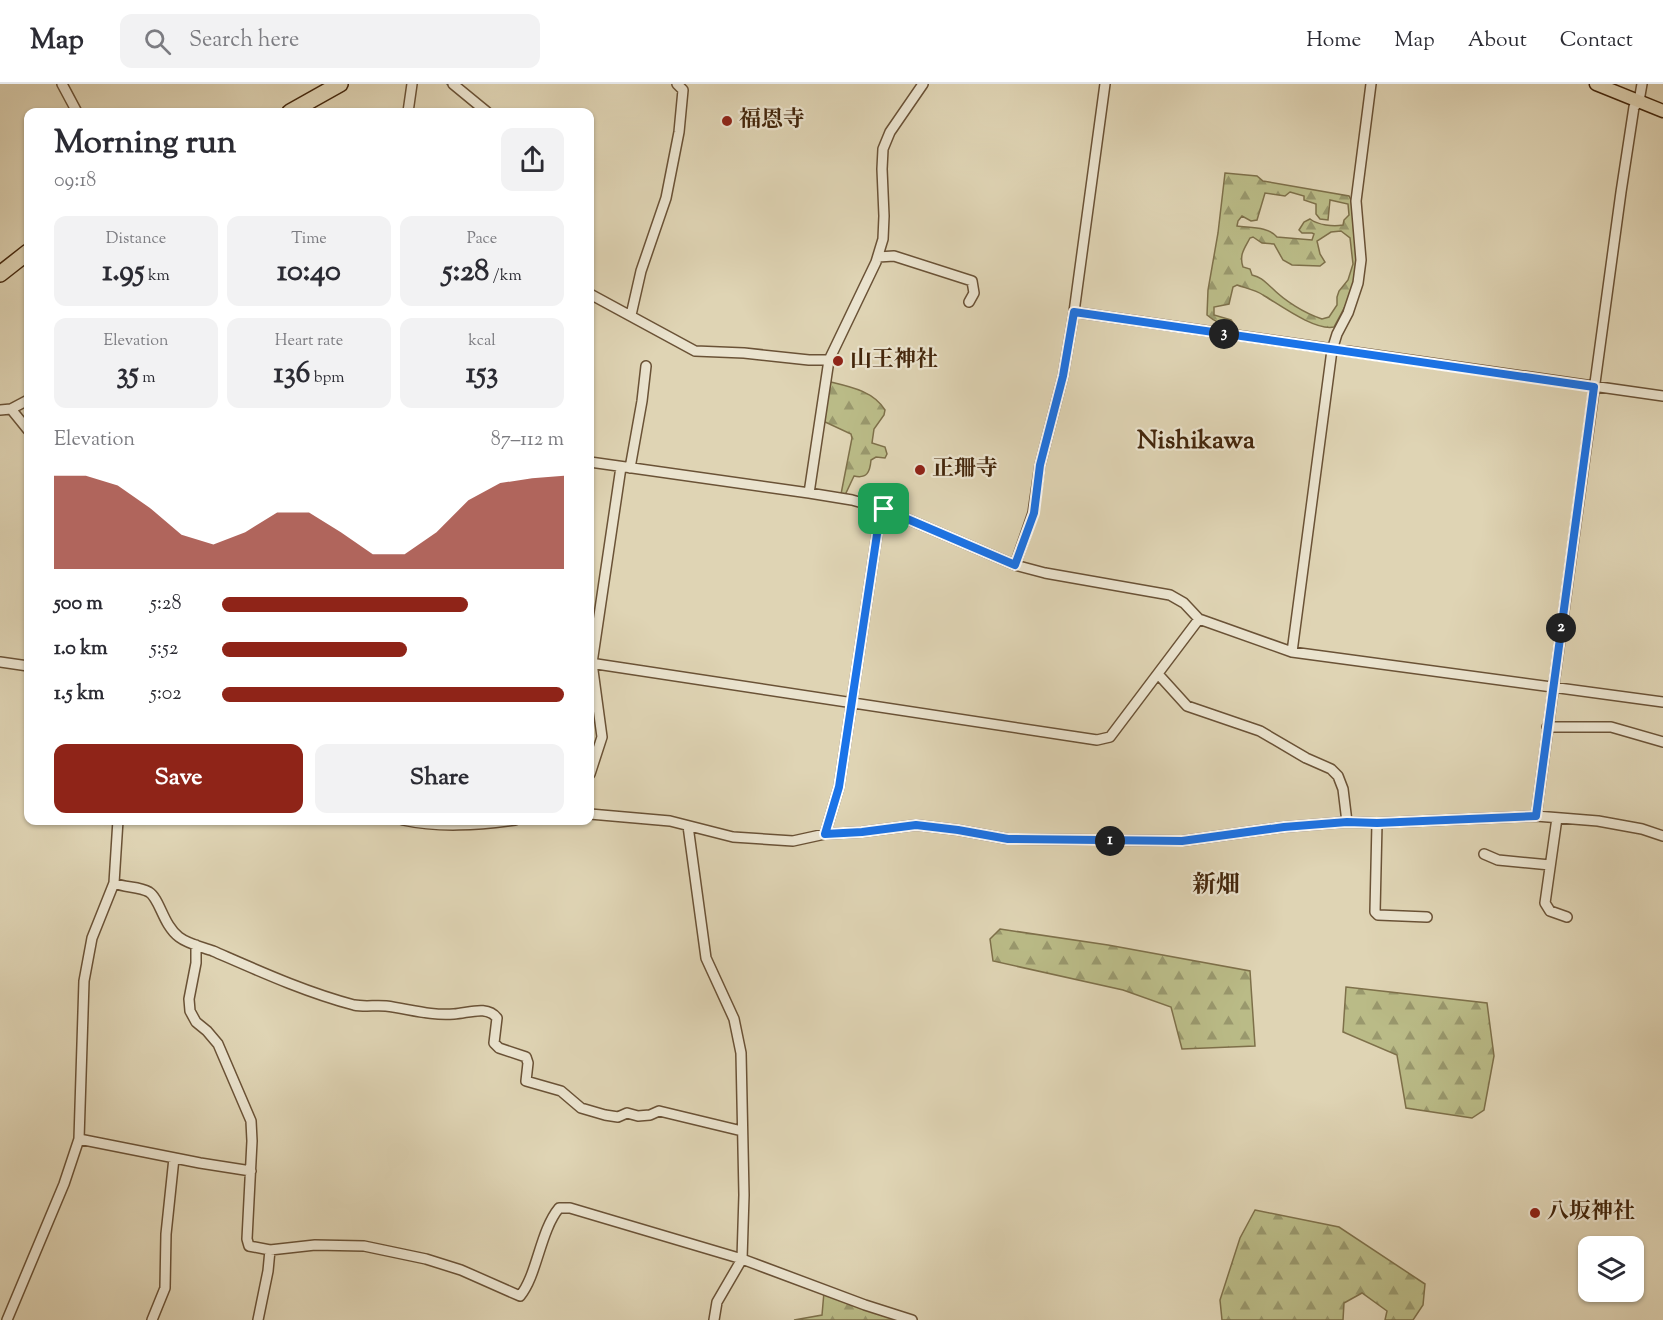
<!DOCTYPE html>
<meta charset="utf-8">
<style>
:root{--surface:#fff;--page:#f2f2f3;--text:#2b2b33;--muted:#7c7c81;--line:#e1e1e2;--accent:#8f2418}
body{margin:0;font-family:"Sorts Mill Goudy","Noto Serif JP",serif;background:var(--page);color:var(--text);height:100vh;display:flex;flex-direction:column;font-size:22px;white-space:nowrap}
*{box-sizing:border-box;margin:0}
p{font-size:20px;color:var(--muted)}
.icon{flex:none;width:33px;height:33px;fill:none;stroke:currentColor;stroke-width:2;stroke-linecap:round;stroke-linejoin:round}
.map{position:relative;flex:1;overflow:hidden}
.drawer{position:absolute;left:24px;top:24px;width:570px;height:717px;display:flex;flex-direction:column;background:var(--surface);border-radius:12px;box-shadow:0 2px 4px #0004}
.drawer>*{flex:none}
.buttons{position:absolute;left:1578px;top:1152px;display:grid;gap:12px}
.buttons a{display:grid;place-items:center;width:66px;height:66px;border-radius:12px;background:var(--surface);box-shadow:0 2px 4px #0004;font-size:30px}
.pin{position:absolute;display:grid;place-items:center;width:51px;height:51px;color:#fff;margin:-26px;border-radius:12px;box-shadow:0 3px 9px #0006}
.km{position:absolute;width:30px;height:30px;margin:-15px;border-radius:50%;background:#222;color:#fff;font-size:16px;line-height:30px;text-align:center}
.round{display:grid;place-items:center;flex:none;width:63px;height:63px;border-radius:12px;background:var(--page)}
.overview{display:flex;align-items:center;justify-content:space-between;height:102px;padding:0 30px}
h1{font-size:33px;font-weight:700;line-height:45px}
.figures{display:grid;grid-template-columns:repeat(3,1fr);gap:9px;height:102px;padding:6px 30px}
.figures div{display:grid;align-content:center;border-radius:12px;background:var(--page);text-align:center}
.figures b{font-size:30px;font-weight:700}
.figures small{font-size:16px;font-weight:400}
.figures p{font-size:16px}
.chart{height:168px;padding:12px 30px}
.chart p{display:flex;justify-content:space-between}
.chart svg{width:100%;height:108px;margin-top:6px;fill:var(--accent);opacity:.7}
.primary-button{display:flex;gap:12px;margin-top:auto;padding:12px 30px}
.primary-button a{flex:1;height:69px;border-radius:12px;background:var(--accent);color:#fff;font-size:24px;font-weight:700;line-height:69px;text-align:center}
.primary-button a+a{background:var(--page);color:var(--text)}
ul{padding:0 30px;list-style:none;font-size:20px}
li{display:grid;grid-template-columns:96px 72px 1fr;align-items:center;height:45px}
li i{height:15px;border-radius:8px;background:var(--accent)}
header{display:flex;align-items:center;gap:36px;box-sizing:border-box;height:84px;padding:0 30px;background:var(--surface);border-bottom:2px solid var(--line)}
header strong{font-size:28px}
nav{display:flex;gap:33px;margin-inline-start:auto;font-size:21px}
.search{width:420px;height:54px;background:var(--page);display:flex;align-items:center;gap:15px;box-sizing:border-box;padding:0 21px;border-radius:12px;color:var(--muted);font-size:22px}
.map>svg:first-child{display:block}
.forest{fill:url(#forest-firs);stroke:#7e704a;stroke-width:1.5;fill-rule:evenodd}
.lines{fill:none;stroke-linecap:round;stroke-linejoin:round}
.stream{stroke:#757d72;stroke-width:2}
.minor-casing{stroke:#6a5236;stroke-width:12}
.major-casing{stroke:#43260c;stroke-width:15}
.highway-casing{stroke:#43260c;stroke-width:18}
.minor{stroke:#eae3ce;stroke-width:9}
.major{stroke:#dfd4b4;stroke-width:12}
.highway{stroke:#dfd4b4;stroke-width:15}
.route-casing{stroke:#fff;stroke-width:12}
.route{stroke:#1a73e8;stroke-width:8}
.poi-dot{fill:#8f2418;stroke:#eae3ce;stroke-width:2}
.labels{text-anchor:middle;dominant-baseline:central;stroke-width:4.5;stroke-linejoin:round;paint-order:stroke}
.poi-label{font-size:22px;font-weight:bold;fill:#43260c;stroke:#eae3ce;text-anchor:start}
.neighbourhood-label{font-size:24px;font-weight:bold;fill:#43260c;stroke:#eae3ce}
.quarter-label{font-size:26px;font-weight:bold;fill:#43260c;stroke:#eae3ce}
</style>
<header>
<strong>Map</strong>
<div class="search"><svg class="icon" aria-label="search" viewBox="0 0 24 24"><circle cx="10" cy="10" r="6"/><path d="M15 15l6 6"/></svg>Search here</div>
<nav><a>Home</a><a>Map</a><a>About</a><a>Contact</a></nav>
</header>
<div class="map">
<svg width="1663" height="1236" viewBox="0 0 1663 1236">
<defs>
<pattern id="forest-firs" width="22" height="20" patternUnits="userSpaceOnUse" patternTransform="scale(1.5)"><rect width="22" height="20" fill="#babb87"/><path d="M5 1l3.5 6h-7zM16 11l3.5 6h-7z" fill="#99986d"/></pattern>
</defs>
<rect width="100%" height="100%" fill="#dfd4b4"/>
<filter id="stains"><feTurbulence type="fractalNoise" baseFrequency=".00333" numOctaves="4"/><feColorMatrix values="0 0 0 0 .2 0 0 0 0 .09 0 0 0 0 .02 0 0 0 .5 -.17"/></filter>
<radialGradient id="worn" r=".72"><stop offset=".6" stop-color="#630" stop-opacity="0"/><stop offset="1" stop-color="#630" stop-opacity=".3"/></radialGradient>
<path class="forest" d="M 1225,89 L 1257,92 L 1263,97 L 1349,112 L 1351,116 L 1359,178 L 1349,215 L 1334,243 C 1315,247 1280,221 1263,211 C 1256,206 1245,204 1237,201 L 1233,203 L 1229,220 L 1214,223 L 1214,231 L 1231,236 L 1234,240 C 1223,242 1215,238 1207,231 L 1208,206 L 1218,149 ZM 1290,108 L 1304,112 L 1304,116 L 1316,120 L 1316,130 L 1320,135 L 1328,136 L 1330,116 L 1348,120 L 1349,131 L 1344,136 L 1343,141 C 1333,143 1318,141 1310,135 L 1304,138 L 1299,146 L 1302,149 L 1312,149 L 1314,150 L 1312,156 L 1277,153 C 1268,142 1249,144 1237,142 L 1238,137 L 1242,132 L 1251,137 L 1257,136 L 1265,109 L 1285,112 ZM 1341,147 L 1350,154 L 1353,180 L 1348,196 L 1339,207 L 1337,213 L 1337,221 L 1329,233 L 1322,235 C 1304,229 1285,217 1272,204 C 1264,197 1263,194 1252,191 L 1250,185 L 1243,183 C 1239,171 1244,165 1250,154 L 1253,153 L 1262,159 L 1274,160 L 1283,176 L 1292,181 L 1320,182 L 1325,178 L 1320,170 L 1317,157 L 1331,148 Z
M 827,297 C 847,302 873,306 885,326 L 884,331 L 874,345 L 872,359 L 885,363 L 887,370 L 885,374 L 876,373 L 871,376 C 870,388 867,395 854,392 L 845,411 L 841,410 L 852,354 L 851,350 L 823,337 Z
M 1000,845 L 1108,861 L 1250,887 L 1255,962 L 1182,965 L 1171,923 L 1123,906 L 993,877 L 990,855 Z
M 1346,903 L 1487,919 L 1494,972 L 1484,1026 L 1472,1034 L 1406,1024 L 1397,971 L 1343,948 Z
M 1255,1126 L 1339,1143 L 1425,1200 L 1423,1221 L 1413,1236 L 1385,1236 L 1387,1227 L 1362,1209 L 1344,1219 L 1343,1236 L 1222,1236 L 1220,1216 L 1240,1154 Z
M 824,1208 L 902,1236 L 794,1236 L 822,1231 Z"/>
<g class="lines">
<path class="stream" d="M 447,0 L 479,28"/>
<defs>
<path id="minor" d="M 62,0 L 77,28
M 453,0 L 487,28
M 408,28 L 412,0
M 878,173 L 894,172 L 972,197 L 974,209 L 969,218
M 590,210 L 695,267 L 744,269 L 809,276 L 829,276
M 1074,228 L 1663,312
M 631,231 L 641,187 L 666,114 L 679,48 L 683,6 L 677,0
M 11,325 L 28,346
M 0,326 L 11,325 L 28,316
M 590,378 L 809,409 L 852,416 L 884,425 L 1015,481 L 1045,489 L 1170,511 L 1184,519 L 1199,535 L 1292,568 L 1663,618
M 630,384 L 642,317 L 646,282
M 809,409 L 829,276 L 876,178 L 883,155 L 884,132 L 882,85 L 883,65 L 890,48 L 923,0
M 1015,481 L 1033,429 L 1040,381 L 1063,292 L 1074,228 L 1105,0
M 1292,568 L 1332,266 L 1337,250 L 1348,229 L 1358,199 L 1361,176 L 1356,117 L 1371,0
M 0,578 L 28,582
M 590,579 L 1097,656 L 1110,653 L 1199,535
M 1158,590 L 1187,622 L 1260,647 L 1306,674 L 1331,685 L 1338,692 L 1343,705 L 1347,738
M 1547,643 L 1611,643 L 1663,658
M 590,690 L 602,653 L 592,579 L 621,383
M 590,730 L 670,737 L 733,753 L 793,757 L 825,750 L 862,748 L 916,741 L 958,746 L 1008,755 L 1182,757 L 1284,743 L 1347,738 L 1377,739 L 1536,732 L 1598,737 L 1642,745 L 1663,752
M 1536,732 L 1621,108 L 1634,23 L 1639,17 L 1642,0
M 1557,734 L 1545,819 L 1550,827 L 1567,833
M 403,736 C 440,744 478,741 515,736
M 1377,739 L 1375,828 L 1378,831 L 1427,833
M 688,742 L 706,874 L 734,935 L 741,969 L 744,1111 L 742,1175 L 717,1218 L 714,1236
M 825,750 L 839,703 L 879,437 L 884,425
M 1484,770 L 1498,776 L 1550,781
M 114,799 C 125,804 139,802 149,808 C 160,815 163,841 179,853 C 188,860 202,863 213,867 C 259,887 305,908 354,921 C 364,923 376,921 386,922 C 409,925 431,932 454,930 C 469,929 487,921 497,934 L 494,959 L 499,964 L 526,973 L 528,979 L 526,997 L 561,1007 L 581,1024 L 605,1031 L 618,1033 L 627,1029 L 638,1032 L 650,1031 L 659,1027 L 742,1047
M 196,861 L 196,879 L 189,915 L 190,927 L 196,938 L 207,947 L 218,960 L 251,1037 L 252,1057 L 247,1155 L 249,1162 L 270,1166 L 315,1161 L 364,1162 L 426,1175 L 461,1186 L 520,1212 C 537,1192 540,1147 559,1124 L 570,1124 L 742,1175 L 865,1221 L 912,1236
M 79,1055 L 200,1079 L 251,1087
M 7,1236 L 64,1100 L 79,1055 L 84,897 L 92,854 L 114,799 L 118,736
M 152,1236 L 165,1204 L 166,1150 L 174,1074
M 258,1236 L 268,1187 L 270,1166"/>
<path id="major" d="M 1596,0 L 1663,27"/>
<path id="highway" d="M 290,28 L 340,0
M 0,190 L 28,168"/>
</defs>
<use href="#minor" class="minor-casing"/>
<use href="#major" class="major-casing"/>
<use href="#highway" class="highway-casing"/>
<use href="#minor" class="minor"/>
<use href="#major" class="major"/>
<use href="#highway" class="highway"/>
</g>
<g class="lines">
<defs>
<path id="route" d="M 1074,228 L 1594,303 L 1536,732 L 1377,739 L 1347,738 L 1284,743 L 1182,757 L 1008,755 L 958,746 L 916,741 L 862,748 L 825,750 L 839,703 L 879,437 L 884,425 L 1015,481 L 1034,429 L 1040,381 L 1063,292 Z"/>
</defs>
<use href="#route" class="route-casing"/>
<use href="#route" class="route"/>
</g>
<g class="poi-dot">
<circle cx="727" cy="37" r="6"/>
<circle cx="838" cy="277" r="6"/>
<circle cx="920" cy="386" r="6"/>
<circle cx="1535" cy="1129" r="6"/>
</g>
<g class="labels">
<g class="poi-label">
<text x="739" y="37">福恩寺</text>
<text x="850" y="277">山王神社</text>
<text x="932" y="386">正珊寺</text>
<text x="1547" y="1129">八坂神社</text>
</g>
<g class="neighbourhood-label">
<text x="1216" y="802">新畑</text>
</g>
<g class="quarter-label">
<text x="1196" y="357">Nishikawa</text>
</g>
</g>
<rect width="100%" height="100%" filter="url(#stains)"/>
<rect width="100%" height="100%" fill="url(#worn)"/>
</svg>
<div class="buttons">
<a><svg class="icon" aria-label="layers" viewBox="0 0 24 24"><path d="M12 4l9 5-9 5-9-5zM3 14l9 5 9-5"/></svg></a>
</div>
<div class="pin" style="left:884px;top:425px;background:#1e9e55"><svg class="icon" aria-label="arrive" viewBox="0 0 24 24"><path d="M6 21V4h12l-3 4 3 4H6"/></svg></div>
<b class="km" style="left:1110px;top:757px">1</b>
<b class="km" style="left:1561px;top:544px">2</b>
<b class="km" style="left:1224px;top:250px">3</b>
<section class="drawer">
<div class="overview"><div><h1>Morning run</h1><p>09:18</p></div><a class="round"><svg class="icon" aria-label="share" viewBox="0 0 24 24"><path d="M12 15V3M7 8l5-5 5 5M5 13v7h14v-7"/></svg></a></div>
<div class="figures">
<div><p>Distance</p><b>1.95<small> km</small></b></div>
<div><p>Time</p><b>10:40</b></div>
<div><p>Pace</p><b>5:28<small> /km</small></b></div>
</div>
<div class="figures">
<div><p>Elevation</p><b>35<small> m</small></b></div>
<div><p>Heart rate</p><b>136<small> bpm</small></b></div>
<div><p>kcal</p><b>153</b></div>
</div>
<div class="chart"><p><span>Elevation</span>87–112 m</p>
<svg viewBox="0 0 160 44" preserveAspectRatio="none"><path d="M0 44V6L10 6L20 10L30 19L40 30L50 34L60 29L70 21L80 21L90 29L100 38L110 38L120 29L130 16L140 9L150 7L160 6V44z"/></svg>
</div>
<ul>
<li><b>500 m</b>5:28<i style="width:72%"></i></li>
<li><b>1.0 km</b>5:52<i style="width:54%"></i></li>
<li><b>1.5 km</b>5:02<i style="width:100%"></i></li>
</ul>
<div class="primary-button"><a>Save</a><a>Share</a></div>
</section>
</div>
